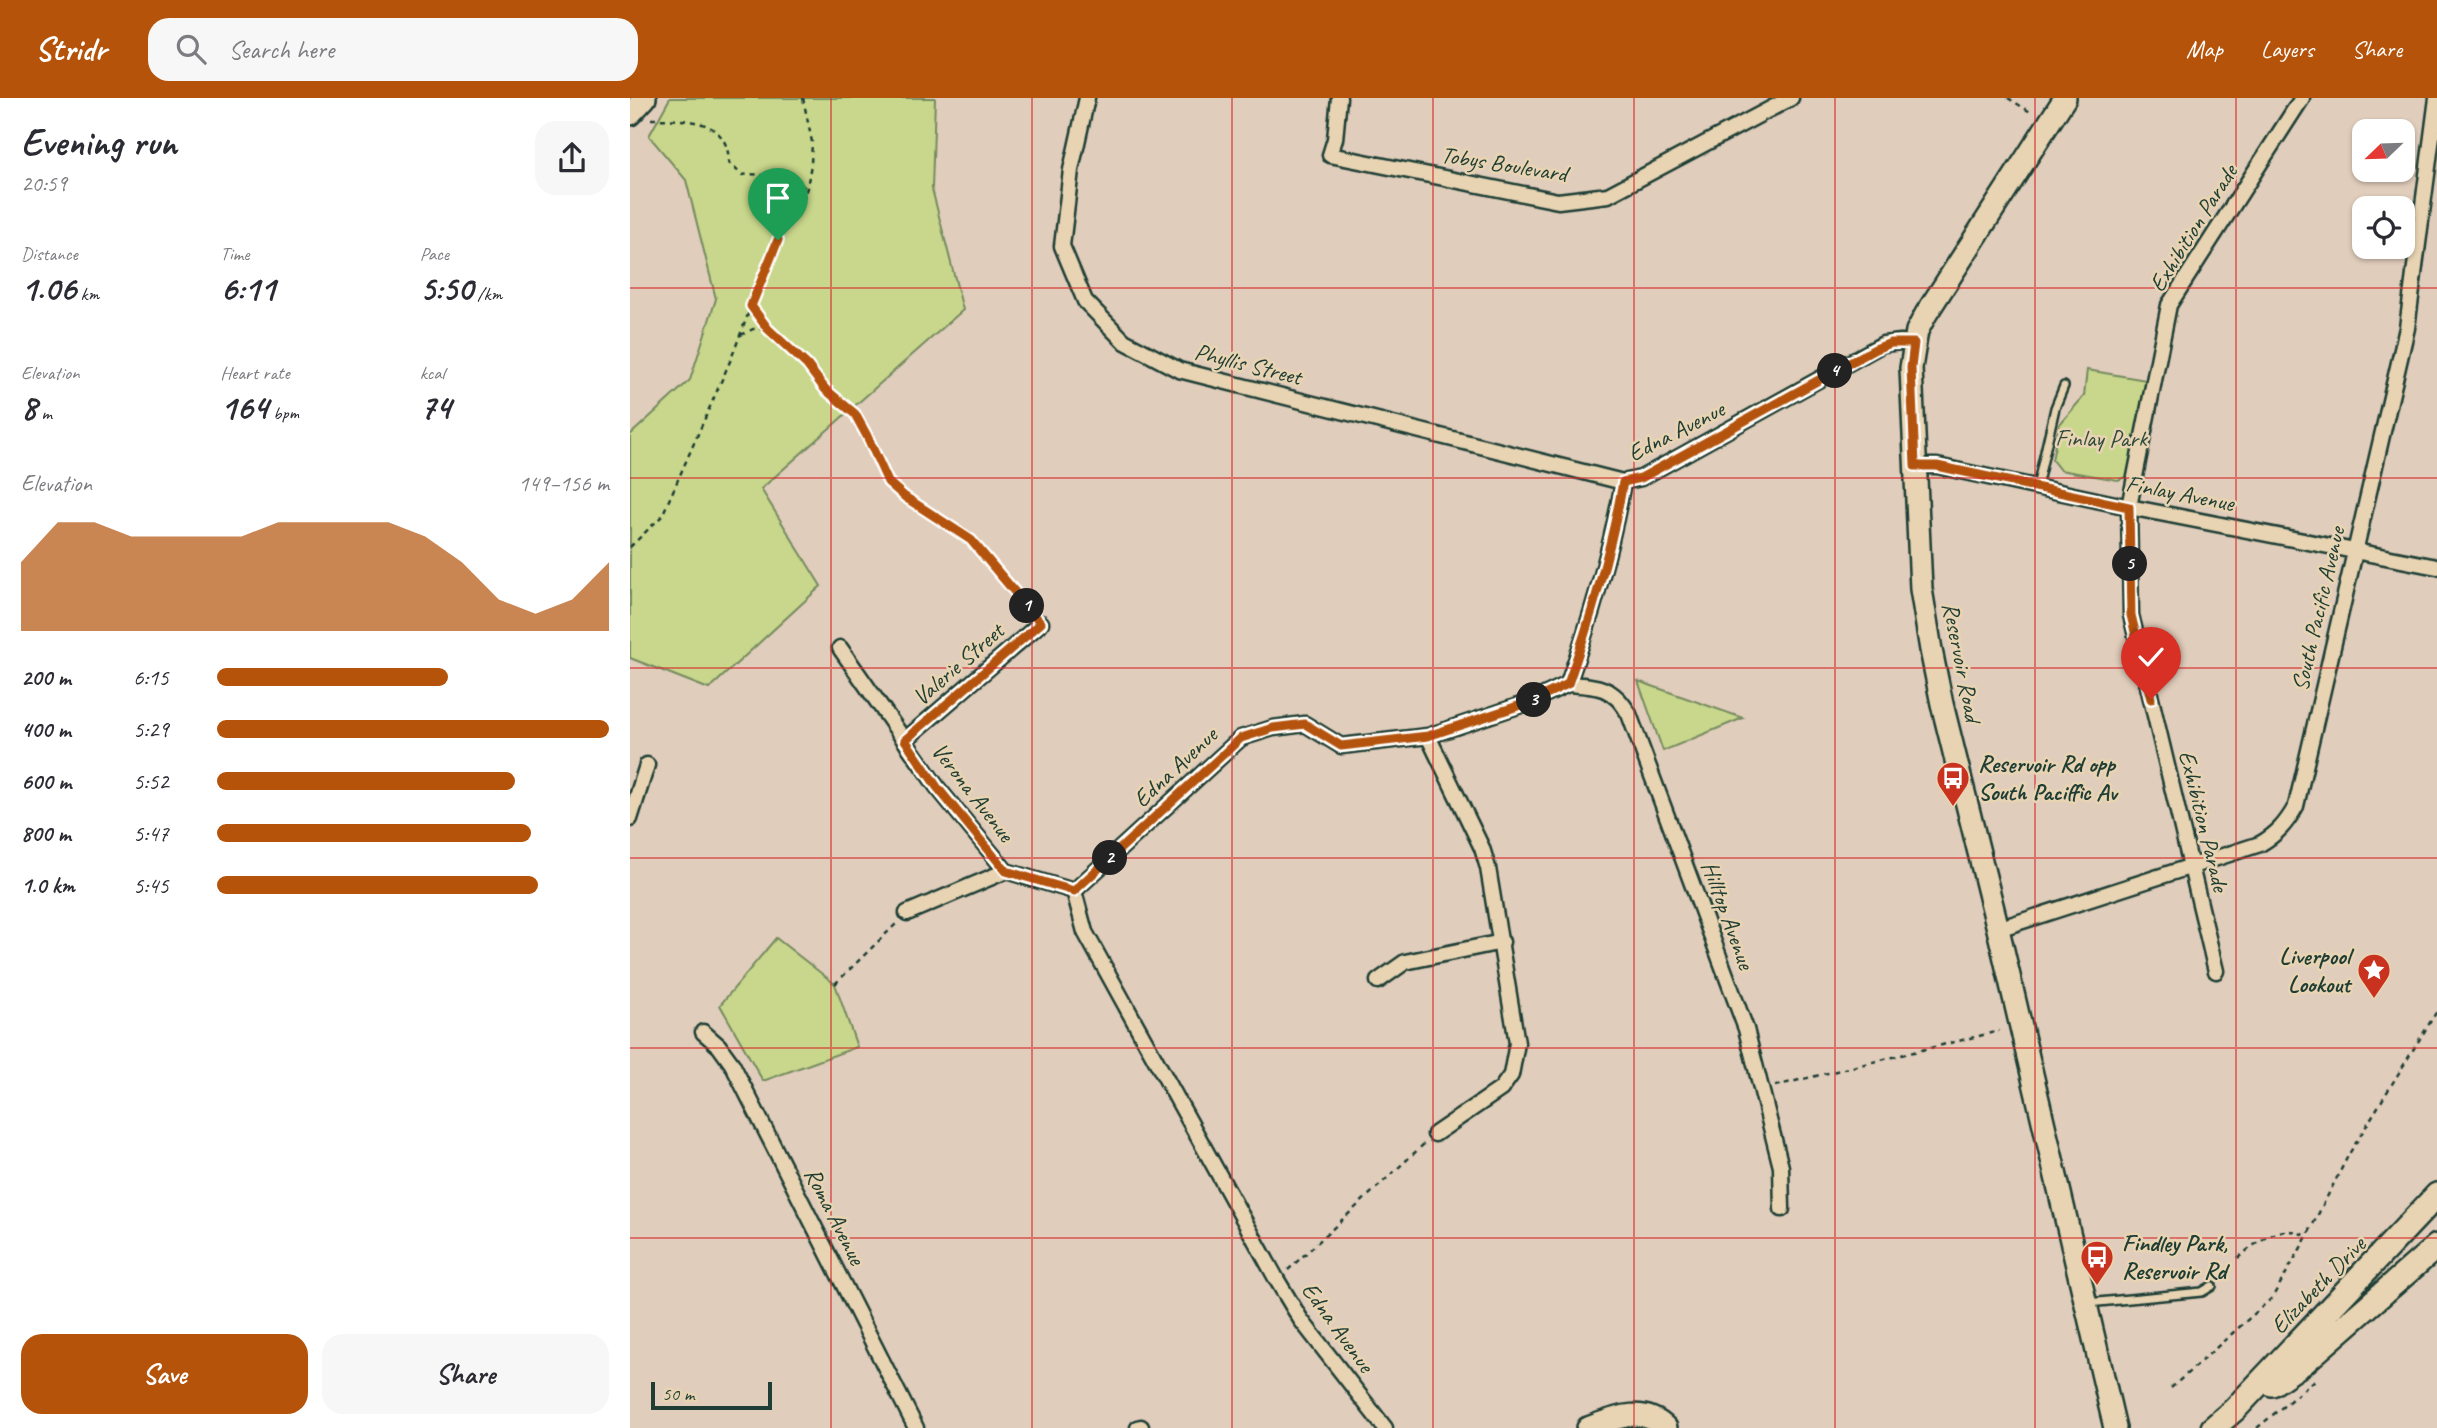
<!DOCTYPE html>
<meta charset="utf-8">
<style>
:root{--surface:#fff;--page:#f7f7f7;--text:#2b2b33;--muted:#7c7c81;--accent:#b45309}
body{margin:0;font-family:Caveat,sans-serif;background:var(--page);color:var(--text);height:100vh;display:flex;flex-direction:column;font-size:26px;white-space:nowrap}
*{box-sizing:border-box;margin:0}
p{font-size:23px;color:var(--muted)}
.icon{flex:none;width:38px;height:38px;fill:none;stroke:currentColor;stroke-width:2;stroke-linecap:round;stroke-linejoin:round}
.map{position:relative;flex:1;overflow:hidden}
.sheet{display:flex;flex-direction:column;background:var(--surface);width:630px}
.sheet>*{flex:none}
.needle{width:46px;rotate:247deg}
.fabs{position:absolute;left:1722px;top:21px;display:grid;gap:14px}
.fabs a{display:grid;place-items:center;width:63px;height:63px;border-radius:14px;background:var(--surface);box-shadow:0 2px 5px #0004;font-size:35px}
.scale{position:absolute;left:21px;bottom:18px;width:121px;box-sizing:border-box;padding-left:7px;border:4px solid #1f3d34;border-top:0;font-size:19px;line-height:24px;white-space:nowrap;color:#1f3d34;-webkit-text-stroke:5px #e8d4b2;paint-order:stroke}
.pin{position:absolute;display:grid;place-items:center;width:60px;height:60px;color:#fff;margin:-72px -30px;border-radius:50% 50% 50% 0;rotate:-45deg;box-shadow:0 0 7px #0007}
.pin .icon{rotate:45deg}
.km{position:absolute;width:35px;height:35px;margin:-18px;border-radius:50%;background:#222;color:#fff;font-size:19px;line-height:35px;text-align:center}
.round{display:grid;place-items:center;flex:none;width:74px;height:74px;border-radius:21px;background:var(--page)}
.summary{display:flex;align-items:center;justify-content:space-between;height:119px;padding:0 21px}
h1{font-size:38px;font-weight:700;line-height:52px}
.metrics{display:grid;grid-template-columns:repeat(3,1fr);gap:10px;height:119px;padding:7px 21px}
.metrics div{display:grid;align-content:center}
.metrics b{font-size:35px;font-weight:700}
.metrics small{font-size:19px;font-weight:400}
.metrics p{font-size:19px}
.chart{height:196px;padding:14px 21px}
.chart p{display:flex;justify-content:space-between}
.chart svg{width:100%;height:126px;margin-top:7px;fill:var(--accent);opacity:.7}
.action{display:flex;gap:14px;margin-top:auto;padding:14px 21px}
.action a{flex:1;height:80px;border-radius:21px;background:var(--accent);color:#fff;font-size:28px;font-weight:700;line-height:80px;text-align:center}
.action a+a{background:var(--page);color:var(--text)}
ul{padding:0 21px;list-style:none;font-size:23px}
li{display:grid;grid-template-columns:112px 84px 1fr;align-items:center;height:52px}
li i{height:18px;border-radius:9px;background:var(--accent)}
header{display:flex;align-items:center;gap:42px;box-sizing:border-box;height:98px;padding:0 35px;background:var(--accent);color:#fff}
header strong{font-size:33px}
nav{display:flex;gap:38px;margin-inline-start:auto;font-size:24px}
.search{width:490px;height:63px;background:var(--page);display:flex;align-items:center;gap:18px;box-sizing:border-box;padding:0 24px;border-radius:21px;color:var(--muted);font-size:26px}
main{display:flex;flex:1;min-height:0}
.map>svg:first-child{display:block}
.green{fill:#c8d78b;stroke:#748a60;stroke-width:2}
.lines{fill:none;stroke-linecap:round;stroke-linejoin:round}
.lane-casing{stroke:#1f3d34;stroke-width:12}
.street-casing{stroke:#1f3d34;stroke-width:19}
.secondary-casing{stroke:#1f3d34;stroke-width:26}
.primary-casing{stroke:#1f3d34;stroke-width:28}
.path{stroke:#1f3d34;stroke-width:2.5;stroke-dasharray:5 5;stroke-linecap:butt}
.lane{stroke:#e8d4b2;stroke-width:7}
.street{stroke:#e8d4b2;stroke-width:14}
.secondary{stroke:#e8d4b2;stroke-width:21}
.primary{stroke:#e8d4b2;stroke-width:23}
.route-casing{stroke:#fff;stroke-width:14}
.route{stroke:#b45309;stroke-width:9}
.grid{fill:none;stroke:#d62828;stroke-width:2;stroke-opacity:0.55}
.labels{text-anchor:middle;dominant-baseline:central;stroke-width:5;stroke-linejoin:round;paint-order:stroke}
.street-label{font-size:24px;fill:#1f3d34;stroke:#e8d4b2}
.park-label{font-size:24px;fill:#304c3d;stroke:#e8d4b2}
.poi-label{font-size:24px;font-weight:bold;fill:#1f3d34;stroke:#e8d4b2;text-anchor:start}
</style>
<header>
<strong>Stridr</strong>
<div class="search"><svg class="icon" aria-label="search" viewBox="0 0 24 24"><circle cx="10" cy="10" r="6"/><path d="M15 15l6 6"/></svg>Search here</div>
<nav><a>Map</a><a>Layers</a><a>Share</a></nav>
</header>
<main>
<section class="sheet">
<div class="summary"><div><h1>Evening run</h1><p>20:59</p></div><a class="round"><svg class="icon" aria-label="share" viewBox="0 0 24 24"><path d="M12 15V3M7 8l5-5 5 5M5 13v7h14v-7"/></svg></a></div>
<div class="metrics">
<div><p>Distance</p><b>1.06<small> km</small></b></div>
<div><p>Time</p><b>6:11</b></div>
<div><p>Pace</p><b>5:50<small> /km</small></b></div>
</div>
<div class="metrics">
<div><p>Elevation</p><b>8<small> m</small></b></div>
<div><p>Heart rate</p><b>164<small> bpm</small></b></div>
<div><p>kcal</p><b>74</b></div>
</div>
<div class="chart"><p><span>Elevation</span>149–156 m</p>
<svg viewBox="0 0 160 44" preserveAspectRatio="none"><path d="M0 44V20L10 6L20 6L30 11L40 11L50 11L60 11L70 6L80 6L90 6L100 6L110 11L120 20L130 33L140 38L150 33L160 20V44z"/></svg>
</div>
<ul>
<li><b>200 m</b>6:15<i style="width:59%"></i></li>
<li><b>400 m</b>5:29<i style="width:100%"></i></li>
<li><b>600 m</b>5:52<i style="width:76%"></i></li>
<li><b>800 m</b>5:47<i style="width:80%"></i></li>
<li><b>1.0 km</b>5:45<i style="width:82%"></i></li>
</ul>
<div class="action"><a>Save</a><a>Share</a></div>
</section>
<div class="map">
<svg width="1807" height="1330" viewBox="0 0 1807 1330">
<rect width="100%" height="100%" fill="#e1cdbb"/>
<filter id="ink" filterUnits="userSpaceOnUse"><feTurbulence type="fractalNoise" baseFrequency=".0143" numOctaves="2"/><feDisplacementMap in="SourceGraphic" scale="14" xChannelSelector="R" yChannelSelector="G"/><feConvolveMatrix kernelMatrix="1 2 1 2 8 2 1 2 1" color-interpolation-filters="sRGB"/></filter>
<g filter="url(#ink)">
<path class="green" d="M 40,0 L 305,0 L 302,91 L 333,212 L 131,391 L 191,488 L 79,591 L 0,560 L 0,337 L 60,282 L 86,201 L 56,82 L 19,38 Z
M 1457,272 L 1522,283 L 1501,377 L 1488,382 L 1430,372 L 1422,362 L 1429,327 L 1454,298 Z
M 1008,583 L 1113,620 L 1033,653 Z
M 146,840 L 205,886 L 227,949 L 133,983 L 90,907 Z"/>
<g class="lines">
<defs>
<path id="lane" d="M 1407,389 L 1425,310 L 1434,288
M 1458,1205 L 1572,1194 L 1582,1188"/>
<path id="street" d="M 457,0 L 441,72 L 432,148 L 455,203 L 494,243 L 549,272 L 993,384
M 709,0 L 705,41 L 700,57 L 928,103 L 978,97 L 1161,0
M 1285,368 L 1307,368 L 1499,409 L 1807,469
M 210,550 L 307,689 L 376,773 L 444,793
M 938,586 C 968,588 983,588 999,616 L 1116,931 L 1151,1069 L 1152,1111
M 798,638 L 852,750 L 858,770 L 887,945 L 881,977 L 871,991 L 805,1036
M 275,642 L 411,525
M 0,721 L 17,667
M 444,793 L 611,640 L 643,630 L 675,626 L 711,648 L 798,638 L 897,605 L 938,586 C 961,520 981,453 993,384 L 1011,380 L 1253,246 L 1271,244 L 1284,245
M 444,793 L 455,834 L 647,1182 L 671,1222 L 755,1330
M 277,815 L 376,773
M 1368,831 L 1630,746 C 1647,736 1656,726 1666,708 L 1777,230 L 1807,0
M 1586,873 L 1501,517 L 1499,409 L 1539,207 L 1672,0
M 748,883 L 775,864 L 872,844
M 73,934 L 89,948 L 102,966 L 286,1330
M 508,1330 L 511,1329"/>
<path id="secondary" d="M 1435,0 L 1296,216 L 1287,233 L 1281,270 L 1291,491 L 1301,552 L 1312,606 L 1368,831 L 1485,1330
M 0,16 L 15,0
M 958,1330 C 985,1320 1013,1307 1036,1330"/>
<path id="primary" d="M 1642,1286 L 1673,1265 L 1807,1148
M 1583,1330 L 1605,1311 L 1807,1097"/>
</defs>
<use href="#lane" class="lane-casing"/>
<use href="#street" class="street-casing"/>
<use href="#secondary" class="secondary-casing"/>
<use href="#primary" class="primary-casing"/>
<path class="path" d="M 1378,0 L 1402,15
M 21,21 C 56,22 98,19 99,65 L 112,77 C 133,74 157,82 177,90
M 121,208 L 138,231 L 177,267 L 195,291 L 225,316 L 237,338 L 258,385 L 341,442 L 402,514
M 111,237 L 123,231 L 138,231
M 0,449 L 32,418 L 101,261 L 136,169 L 148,143 L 164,119 L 177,90 L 181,66 L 182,44 L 173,0
M 205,886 L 268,824
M 1145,988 L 1369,933
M 1608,1160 C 1627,1144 1652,1122 1677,1139
M 658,1172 L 794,1046
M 1541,1290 L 1642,1200 L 1673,1146 L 1719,1056 L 1807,913
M 1627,1330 L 1685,1282"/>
<use href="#lane" class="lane"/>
<use href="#street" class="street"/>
<use href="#secondary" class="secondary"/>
<use href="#primary" class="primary"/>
</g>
</g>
<g class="lines" filter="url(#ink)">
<defs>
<path id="route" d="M 148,142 L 121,208 L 138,231 L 177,267 L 195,291 L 225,316 L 237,338 L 258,384 L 275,399 L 341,442 L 411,525 L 275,642 L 307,689 L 376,773 L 444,793 L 611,640 L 643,630 L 675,626 L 711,648 L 798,638 L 897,605 L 938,586 C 961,520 981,453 993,384 L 1011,380 L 1245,251 L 1261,245 L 1284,245 L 1281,270 L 1285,368 L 1307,368 L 1499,409 L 1501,517 L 1521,601"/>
</defs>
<use href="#route" class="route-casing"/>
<use href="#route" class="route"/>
</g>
<path class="grid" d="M 201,0 L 201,1330M 402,0 L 402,1330M 602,0 L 602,1330M 803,0 L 803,1330M 1004,0 L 1004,1330M 1205,0 L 1205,1330M 1405,0 L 1405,1330M 1606,0 L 1606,1330M 0,190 L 1807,190M 0,380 L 1807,380M 0,570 L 1807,570M 0,760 L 1807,760M 0,950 L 1807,950M 0,1140 L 1807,1140"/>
<defs>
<symbol id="bus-pin" viewBox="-11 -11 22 30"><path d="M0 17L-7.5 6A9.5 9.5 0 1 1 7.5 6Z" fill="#c8321e" stroke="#e8d4b2"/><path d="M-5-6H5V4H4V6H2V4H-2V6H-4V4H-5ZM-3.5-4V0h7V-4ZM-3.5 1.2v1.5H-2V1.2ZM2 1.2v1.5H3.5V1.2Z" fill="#fff"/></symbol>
<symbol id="sight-pin" viewBox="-11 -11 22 30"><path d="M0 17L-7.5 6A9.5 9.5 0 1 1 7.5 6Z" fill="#c8321e" stroke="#e8d4b2"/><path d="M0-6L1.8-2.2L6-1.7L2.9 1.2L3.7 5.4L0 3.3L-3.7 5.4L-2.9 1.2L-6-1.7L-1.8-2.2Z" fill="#fff"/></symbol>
</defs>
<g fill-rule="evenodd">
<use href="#bus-pin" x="1304" y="661" width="38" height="52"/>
<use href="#sight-pin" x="1725" y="853" width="38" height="52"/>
<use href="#bus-pin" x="1448" y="1140" width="38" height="52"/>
</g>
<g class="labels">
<g class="street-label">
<text transform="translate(874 66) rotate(9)">Tobys Boulevard</text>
<text transform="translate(1563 130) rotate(-58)">Exhibition Parade</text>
<text transform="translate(618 266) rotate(14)">Phyllis Street</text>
<text transform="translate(1046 333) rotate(-27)">Edna Avenue</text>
<text transform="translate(1550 395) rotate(11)">Finlay Avenue</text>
<text transform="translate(1688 511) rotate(-77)">South Pacific Avenue</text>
<text transform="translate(1332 564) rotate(79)">Reservoir Road</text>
<text transform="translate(328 566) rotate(-41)">Valerie Street</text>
<text transform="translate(545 669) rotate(-43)">Edna Avenue</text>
<text transform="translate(343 694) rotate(52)">Verona Avenue</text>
<text transform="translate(1574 723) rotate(76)">Exhibition Parade</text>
<text transform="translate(1098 817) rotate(70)">Hilltop Avenue</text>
<text transform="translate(205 1118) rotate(63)">Roma Avenue</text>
<text transform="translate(1688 1187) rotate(-46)">Elizabeth Drive</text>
<text transform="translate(708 1229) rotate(54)">Edna Avenue</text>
</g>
<g class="park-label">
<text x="1471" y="340">Finlay Park</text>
</g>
<g class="poi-label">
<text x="1348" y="666">Reservoir Rd opp<tspan x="1348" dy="28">South Paciffic Av</tspan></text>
<text x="1720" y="858" text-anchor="end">Liverpool<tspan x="1720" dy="28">Lookout</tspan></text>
<text x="1492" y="1145">Findley Park,<tspan x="1492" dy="28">Reservoir Rd</tspan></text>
</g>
</g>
</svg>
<div class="fabs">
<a><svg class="needle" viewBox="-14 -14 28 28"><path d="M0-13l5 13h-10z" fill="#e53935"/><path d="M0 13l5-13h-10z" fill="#7c7c81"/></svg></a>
<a><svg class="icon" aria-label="locate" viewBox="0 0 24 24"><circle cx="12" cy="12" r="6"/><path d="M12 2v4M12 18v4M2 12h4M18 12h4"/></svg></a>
</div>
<div class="scale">50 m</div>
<div class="pin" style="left:148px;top:142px;background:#1e9e55"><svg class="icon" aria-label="arrive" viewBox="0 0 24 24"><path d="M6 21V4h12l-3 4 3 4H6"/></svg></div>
<div class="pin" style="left:1521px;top:601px;background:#d93025"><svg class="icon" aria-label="check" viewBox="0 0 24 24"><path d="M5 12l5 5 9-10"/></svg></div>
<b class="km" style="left:397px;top:508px">1</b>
<b class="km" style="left:480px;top:760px">2</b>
<b class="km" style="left:904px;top:602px">3</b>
<b class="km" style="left:1205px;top:273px">4</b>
<b class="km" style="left:1500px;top:466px">5</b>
</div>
</main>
